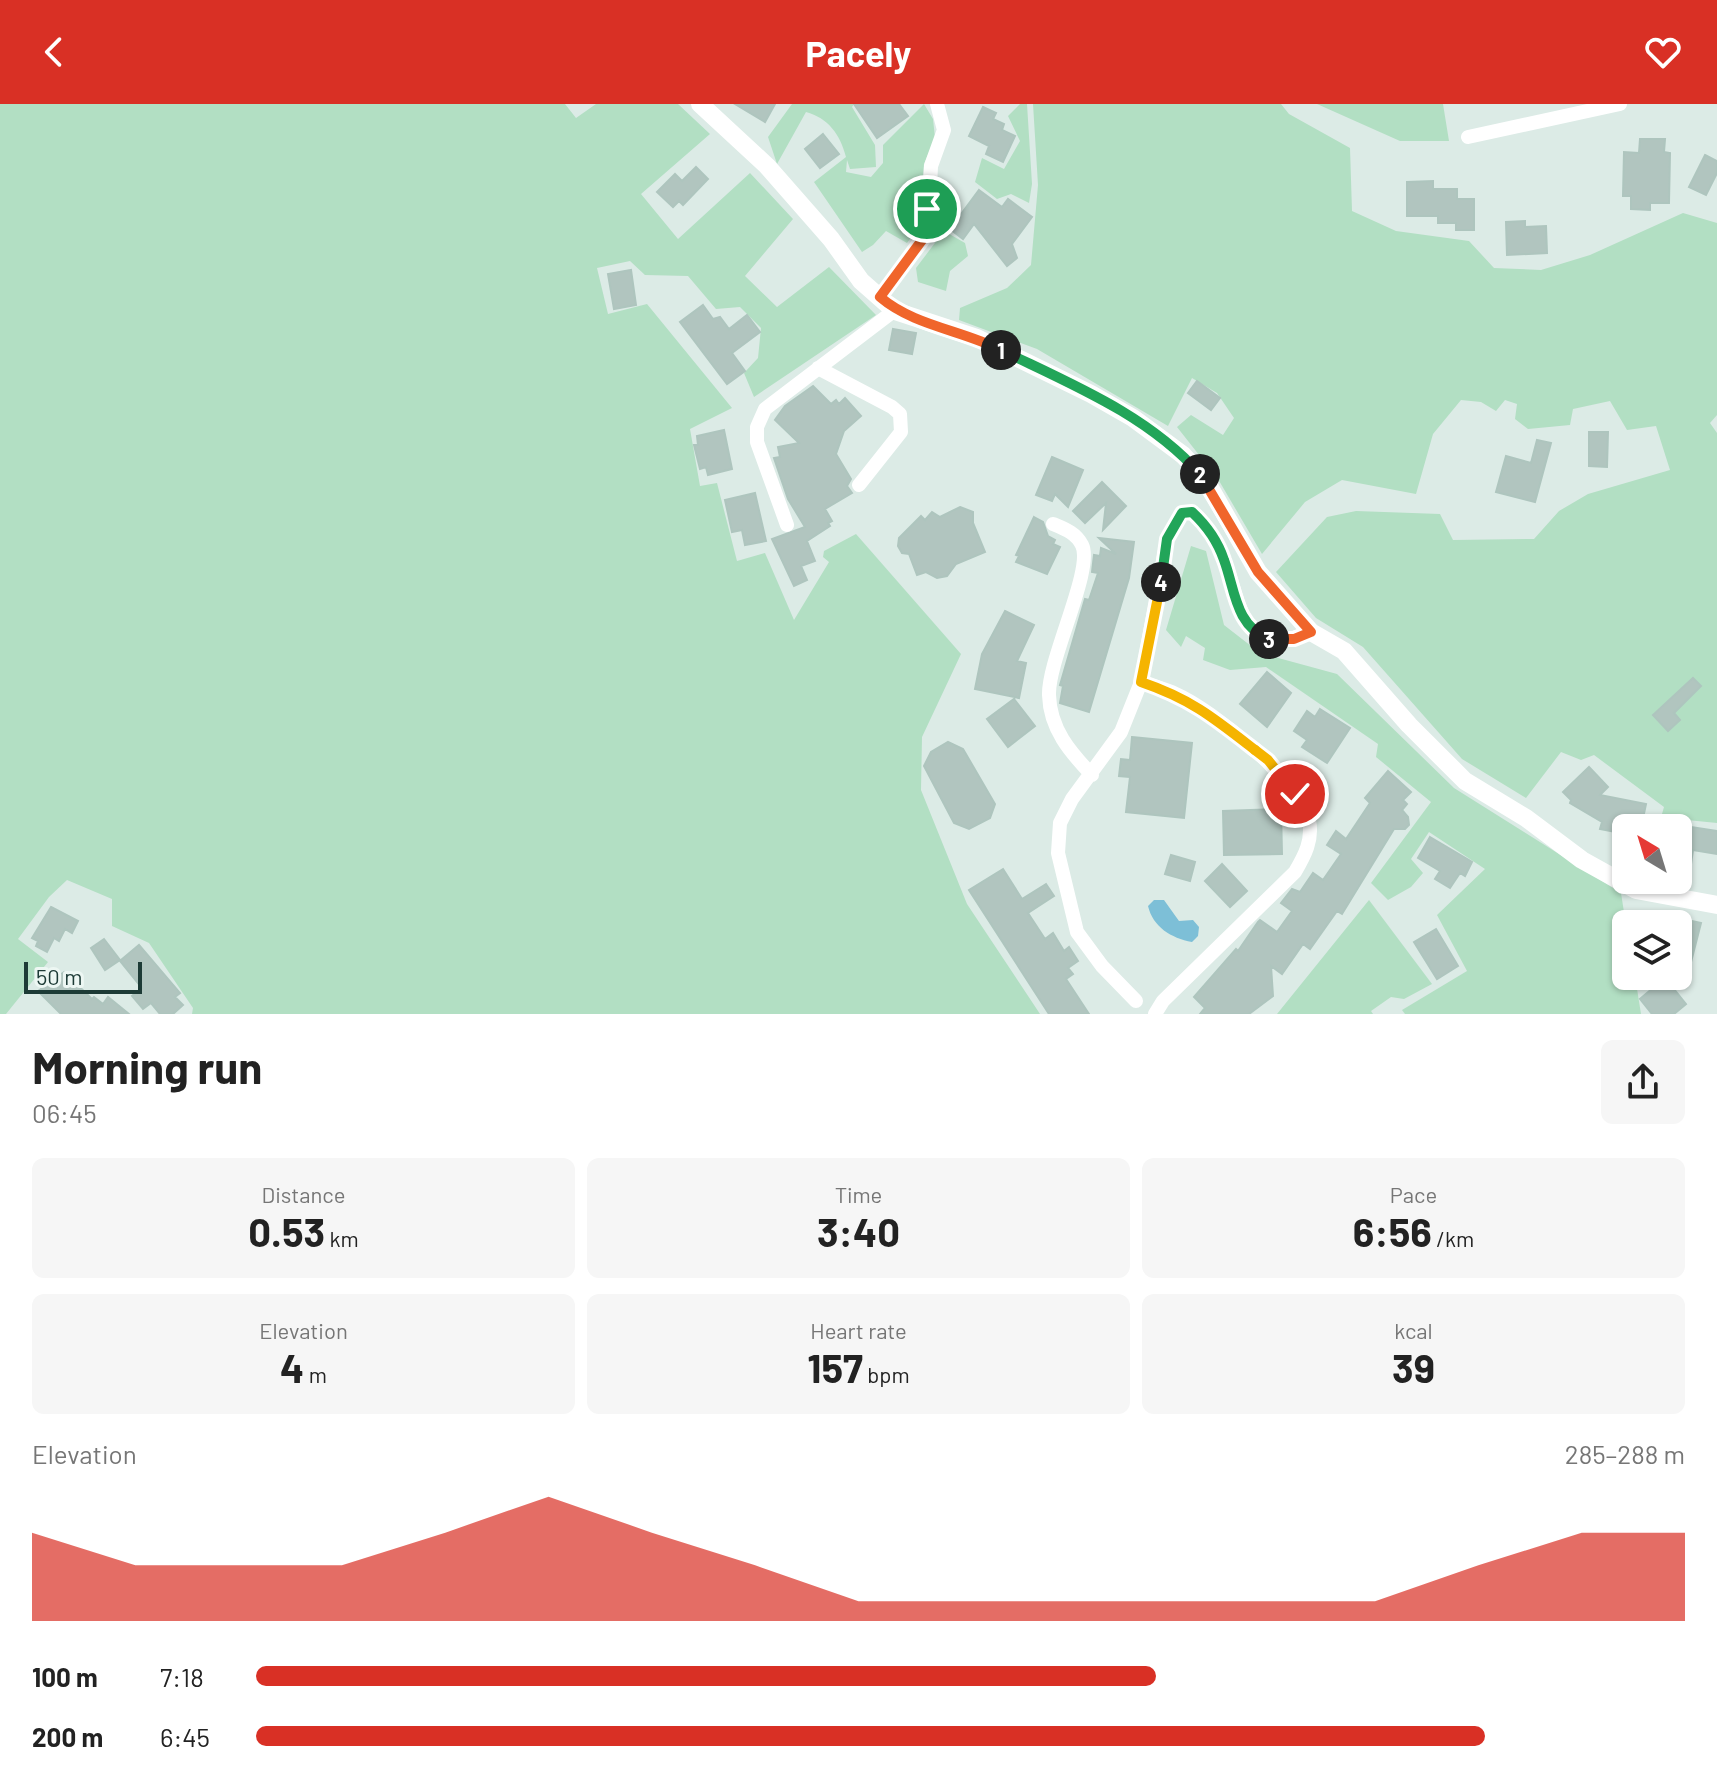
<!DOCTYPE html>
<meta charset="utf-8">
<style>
:root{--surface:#fff;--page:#f6f6f6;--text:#222;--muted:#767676;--accent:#d93025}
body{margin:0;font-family:Barlow,sans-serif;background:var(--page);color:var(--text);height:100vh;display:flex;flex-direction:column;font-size:30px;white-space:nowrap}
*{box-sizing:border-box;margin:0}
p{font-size:26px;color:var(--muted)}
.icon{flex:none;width:44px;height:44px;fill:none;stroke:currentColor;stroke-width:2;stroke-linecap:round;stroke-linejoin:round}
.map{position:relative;height:910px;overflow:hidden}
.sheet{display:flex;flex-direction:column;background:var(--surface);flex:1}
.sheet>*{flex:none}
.needle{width:52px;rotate:322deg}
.controls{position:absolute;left:1612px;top:710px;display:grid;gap:16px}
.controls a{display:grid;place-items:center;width:80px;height:80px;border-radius:12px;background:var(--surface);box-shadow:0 2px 6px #0004;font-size:40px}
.scale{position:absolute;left:24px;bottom:20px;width:118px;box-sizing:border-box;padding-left:8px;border:4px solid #1d3b36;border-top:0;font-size:22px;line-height:28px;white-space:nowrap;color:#1d3b36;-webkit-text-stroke:6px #edf7f3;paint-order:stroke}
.pin{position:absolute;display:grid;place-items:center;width:68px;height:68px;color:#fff;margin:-34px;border:4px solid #fff;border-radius:50%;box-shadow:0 2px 8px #0007}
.km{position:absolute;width:40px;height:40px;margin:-20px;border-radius:50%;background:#222;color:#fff;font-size:22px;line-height:40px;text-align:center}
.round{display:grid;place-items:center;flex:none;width:84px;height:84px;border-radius:12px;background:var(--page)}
.headline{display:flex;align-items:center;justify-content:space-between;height:136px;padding:0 32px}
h1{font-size:44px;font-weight:700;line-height:60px}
.metrics{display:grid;grid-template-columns:repeat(3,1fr);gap:12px;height:136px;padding:8px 32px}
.metrics div{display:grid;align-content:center;border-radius:12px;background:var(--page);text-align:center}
.metrics b{font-size:40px;font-weight:700}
.metrics small{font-size:22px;font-weight:400}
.metrics p{font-size:22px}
.chart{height:224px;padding:16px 32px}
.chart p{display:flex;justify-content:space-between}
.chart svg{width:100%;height:144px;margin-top:8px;fill:var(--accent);opacity:.7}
ul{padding:0 32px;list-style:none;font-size:26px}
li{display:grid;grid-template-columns:128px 96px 1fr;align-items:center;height:60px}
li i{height:20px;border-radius:10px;background:var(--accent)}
header{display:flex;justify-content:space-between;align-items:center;height:104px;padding:0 32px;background:var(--accent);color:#fff;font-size:36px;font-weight:700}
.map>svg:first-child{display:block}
.green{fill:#b2dfc3}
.water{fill:#7dbfd7}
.building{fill:#b1c5bf;stroke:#aec5be;stroke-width:2}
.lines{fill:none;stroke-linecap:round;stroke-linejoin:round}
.minor{stroke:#fff;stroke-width:14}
.tertiary{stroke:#fff;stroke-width:18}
.split-1-casing{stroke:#fff;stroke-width:16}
.split-2-casing{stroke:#fff;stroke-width:16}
.split-3-casing{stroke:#fff;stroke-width:16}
.split-4-casing{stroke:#fff;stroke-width:16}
.split-5-casing{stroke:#fff;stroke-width:16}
.split-6-casing{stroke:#fff;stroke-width:16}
.split-1{stroke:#f0652b;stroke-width:10}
.split-2{stroke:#22a559;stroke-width:10}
.split-3{stroke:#f0652b;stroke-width:10}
.split-4{stroke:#22a559;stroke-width:10}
.split-5{stroke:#f5b400;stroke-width:10}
.split-6{stroke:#f5b400;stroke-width:10}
</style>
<header><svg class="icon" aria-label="back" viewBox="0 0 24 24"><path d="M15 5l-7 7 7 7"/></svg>Pacely<svg class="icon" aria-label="heart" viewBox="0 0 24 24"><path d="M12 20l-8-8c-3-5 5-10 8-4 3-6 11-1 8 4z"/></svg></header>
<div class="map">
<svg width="1717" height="910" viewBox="0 0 1717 910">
<rect width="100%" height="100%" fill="#dcebe6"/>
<path class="green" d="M 0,0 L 565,0 L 576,14 L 596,0 L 678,0 L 710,30 L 641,90 L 678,135 L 750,69 L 793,115 L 745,172 L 777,203 L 829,163 L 876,211 L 754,293 L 744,269 L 758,254 L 761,224 L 740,203 L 716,205 L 688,172 L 645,171 L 630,157 L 597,164 L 608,210 L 647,200 L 732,304 L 690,325 L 700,382 L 717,379 L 737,457 L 765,449 L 794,516 L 829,458 L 823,453 L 824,447 L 856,430 L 961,550 L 922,633 L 921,686 L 967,800 L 1040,910 L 192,910 L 193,904 L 149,839 L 112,822 L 112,795 L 67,776 L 49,793 L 18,835 L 48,858 L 6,910 L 0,910 Z
M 792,0 L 854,0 L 852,3 L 875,41 L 876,63 L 850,65 L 847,56 L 846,68 L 871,73 L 883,59 L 883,41 L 924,0 L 933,15 L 935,34 L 924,60 L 918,124 L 907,139 L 886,127 L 873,141 L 862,148 L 814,78 L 846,53 C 840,30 828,14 806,8 L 777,60 L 768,33 Z
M 1020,0 L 1027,0 L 1032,80 L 1029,99 L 1011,90 L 997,95 L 975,78 L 982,54 L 1004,65 L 1020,37 L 1008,12 Z
M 1033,0 L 1281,0 L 1289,10 L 1350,44 L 1352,107 L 1396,127 L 1469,137 L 1494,164 L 1541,166 L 1590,151 L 1683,109 L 1717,119 L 1717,311 L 1710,319 L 1717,329 L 1717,719 L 1677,715 L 1675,724 L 1658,724 L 1664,703 L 1594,651 L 1581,656 L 1561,648 L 1526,694 L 1462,655 L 1363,543 L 1316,514 L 1276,468 L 1327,413 L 1356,407 L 1440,410 L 1453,436 L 1534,435 L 1559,407 L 1588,390 L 1670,366 L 1656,322 L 1627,326 L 1610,297 L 1573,305 L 1570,321 L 1528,325 L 1515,315 L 1517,300 L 1505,296 L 1496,307 L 1481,298 L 1461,296 L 1433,330 L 1416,390 L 1342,376 L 1305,398 L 1262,450 L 1218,375 L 1177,323 L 1191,311 L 1223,331 L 1234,314 L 1217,289 L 1192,274 L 1168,322 L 1037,245 L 959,216 L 960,204 L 1007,184 L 1031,161 L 1038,81 Z
M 1317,0 L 1443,0 L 1449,37 L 1400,37 Z
M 944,127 L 965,139 L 968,152 L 950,167 L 946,187 L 918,178 L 916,164 Z
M 1191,442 L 1206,447 L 1224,521 L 1260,549 L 1337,570 L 1454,684 L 1621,789 L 1626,821 L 1626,872 L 1635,872 L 1641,910 L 1405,910 L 1402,906 L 1467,867 L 1437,811 L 1485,765 L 1429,728 L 1411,755 L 1423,769 L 1411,783 L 1388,796 L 1371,779 L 1431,698 L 1376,653 L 1378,640 L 1266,563 L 1230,566 L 1203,556 L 1205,544 L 1186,532 L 1181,543 L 1166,526 Z
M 1369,796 L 1432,880 L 1404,895 L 1391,893 L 1371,907 L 1373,910 L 1277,910 Z"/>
<path class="water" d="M 1154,796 L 1164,796 L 1179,817 L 1193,816 L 1199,823 L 1198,832 L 1192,838 C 1171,834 1153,823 1148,802 Z"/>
<path class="building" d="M 735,0 L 775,0 L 765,18 Z
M 854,0 L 899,0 L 908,12 L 877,34 Z
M 983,3 L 996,9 L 993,15 L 1004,20 L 1002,26 L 1015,32 L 1003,58 L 986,50 L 989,42 L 969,32 Z
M 823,30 L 839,50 L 820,64 L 805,45 Z
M 1640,35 L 1665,35 L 1664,48 L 1670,49 L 1669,99 L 1650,99 L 1650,106 L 1631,105 L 1631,92 L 1623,92 L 1624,48 L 1639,49 Z
M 1705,51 L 1717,57 L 1717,69 L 1706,91 L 1689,83 Z
M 696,63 L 708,75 L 683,101 L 679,97 L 673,103 L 657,88 L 675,70 L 682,77 Z
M 1433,77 L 1433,85 L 1457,85 L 1457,95 L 1474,95 L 1474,126 L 1456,126 L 1456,119 L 1438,119 L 1438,112 L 1407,112 L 1407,78 Z
M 979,86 L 1002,103 L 1008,95 L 1032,113 L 1012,140 L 1017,154 L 1007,162 L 974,120 L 963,135 L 950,125 Z
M 1525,117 L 1525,123 L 1546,122 L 1547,149 L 1507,151 L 1506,118 Z
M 631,166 L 636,201 L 614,205 L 608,170 Z
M 703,201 L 713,215 L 720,213 L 729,225 L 747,211 L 760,228 L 732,249 L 745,267 L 727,280 L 680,218 Z
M 893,225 L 916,229 L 912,250 L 889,246 Z
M 1197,277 L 1220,294 L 1211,306 L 1188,289 Z
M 813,282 L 831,300 L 836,296 L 839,300 L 845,294 L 861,312 L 844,327 L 836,350 L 851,375 L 847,382 L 852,389 L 825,405 L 832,417 L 828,419 L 830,422 L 807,437 L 815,457 L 801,462 L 807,476 L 794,482 L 772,435 L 805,423 L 788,395 L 774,354 L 780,353 L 778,343 L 799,339 L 775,316 L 785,302 Z
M 724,326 L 732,365 L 708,371 L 706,363 L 700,365 L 694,341 L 698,341 L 697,332 Z
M 1589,328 L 1608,328 L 1607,363 L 1589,362 Z
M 1537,336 L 1551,339 L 1535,398 L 1496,388 L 1506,352 L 1531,359 Z
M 1052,353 L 1083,366 L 1068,403 L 1055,390 L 1052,397 L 1036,391 Z
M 1102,378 L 1126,402 L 1103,426 L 1106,399 L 1085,419 L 1073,407 Z
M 755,389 L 766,437 L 745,441 L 742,426 L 732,428 L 725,396 Z
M 960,403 L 973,408 L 973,419 L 985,448 L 956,460 L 947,472 L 937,474 L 926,468 L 917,471 L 909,450 L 902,449 L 898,442 L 899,434 L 921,412 L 925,416 L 932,408 L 940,413 Z
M 1034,413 L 1043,418 L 1048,432 L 1055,436 L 1053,440 L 1060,443 L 1047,470 L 1016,458 L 1019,452 L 1016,451 Z
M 1099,434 L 1134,438 L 1129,474 L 1089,608 L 1060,599 L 1063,582 L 1060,581 L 1085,495 L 1089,496 L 1098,469 L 1092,468 L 1094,451 L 1100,452 L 1101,444 L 1116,450 Z
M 1005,507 L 1034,521 L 1017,557 L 1026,559 L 1019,594 L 975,585 L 982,550 Z
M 1267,568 L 1291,589 L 1267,623 L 1240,600 Z
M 1693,574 L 1701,582 L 1674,609 L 1680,616 L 1668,627 L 1653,611 Z
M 1014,595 L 1035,622 L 1008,643 L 987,615 Z
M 1320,605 L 1350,624 L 1327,659 L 1302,643 L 1307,636 L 1294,627 L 1307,607 L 1315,613 Z
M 1132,633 L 1192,639 L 1184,714 L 1126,708 L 1130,673 L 1119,672 L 1121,655 L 1130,656 Z
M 948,638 L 963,645 L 995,700 L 990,714 L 969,725 L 954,719 L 924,662 L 931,648 Z
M 1589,663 L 1608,683 L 1600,691 L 1646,700 L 1641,724 L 1626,724 L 1626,730 L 1600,725 L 1602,718 L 1570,699 L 1571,696 L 1563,688 Z
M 1388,667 L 1411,688 L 1403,696 L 1407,700 L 1402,706 L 1408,713 L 1409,721 L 1405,725 L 1394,725 L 1342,810 L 1337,807 L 1310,845 L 1303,840 L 1282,870 L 1271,862 L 1273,892 L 1249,910 L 1200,910 L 1205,904 L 1194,893 L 1236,845 L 1238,847 L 1258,818 L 1260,816 L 1277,828 L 1292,807 L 1281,799 L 1292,785 L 1300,788 L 1313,769 L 1323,776 L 1341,750 L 1327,741 L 1336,727 L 1346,735 L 1370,699 L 1365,694 Z
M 1281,705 L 1282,750 L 1224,751 L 1223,707 Z
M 1678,721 L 1717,727 L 1717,750 L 1693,746 L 1690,767 L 1678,766 Z
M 1430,733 L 1472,758 L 1465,772 L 1460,769 L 1450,784 L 1435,775 L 1440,767 L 1418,754 Z
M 1171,751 L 1195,758 L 1190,777 L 1165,770 Z
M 1222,760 L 1247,787 L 1230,803 L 1205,777 Z
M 1003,765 L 1022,795 L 1046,780 L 1054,792 L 1028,809 L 1045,835 L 1053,829 L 1064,847 L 1069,843 L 1078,857 L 1068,864 L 1073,870 L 1066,875 L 1089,910 L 1049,910 L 969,786 Z
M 51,803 L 78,817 L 72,829 L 65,825 L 59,837 L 54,834 L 47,848 L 36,842 L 38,837 L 32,834 Z
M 1683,815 L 1701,819 L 1690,862 L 1678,859 L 1678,820 L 1681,820 Z
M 1436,825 L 1458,862 L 1437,875 L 1414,838 Z
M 104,835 L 120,856 L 105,866 L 91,844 Z
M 139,841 L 180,889 L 175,893 L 183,901 L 173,910 L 160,910 L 151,899 L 143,905 L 132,892 L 142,884 L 120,857 Z
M 64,868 L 92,895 L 94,893 L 103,900 L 108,893 L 129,910 L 61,910 L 38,887 Z
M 1665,874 L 1686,900 L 1674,910 L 1652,910 L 1640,895 Z"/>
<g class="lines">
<path class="minor" d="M 1468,33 L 1620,0
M 880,193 L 928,128 L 931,62 L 944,26 L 937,0
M 818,264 L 892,303 L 900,310 L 901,328 L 859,381
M 1053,420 C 1065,425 1076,429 1082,441 C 1094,465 1048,555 1049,591 C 1050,625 1070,648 1092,671
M 787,421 L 757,338 L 757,323 L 765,305 L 895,206
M 1141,578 C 1152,582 1165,585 1176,590 C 1211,605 1302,678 1309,716 C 1313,736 1305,751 1295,768 L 1163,897 L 1155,910
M 1136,897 L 1102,862 L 1077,828 L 1058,749 L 1060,719 L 1072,695 L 1121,628 L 1141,578 L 1167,435 L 1182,409 L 1192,408 C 1206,421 1217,437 1224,455 C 1242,501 1241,558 1311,528"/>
<path class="tertiary" d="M 700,0 L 767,62 L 831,135 L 861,177 L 895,207 L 977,234 L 1091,290 L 1133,314 L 1183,351 L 1205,375 L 1258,468 L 1311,528 L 1344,547 L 1409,621 L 1465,677 L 1526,714 L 1582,756 L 1636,786 L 1717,801"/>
</g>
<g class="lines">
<defs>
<path id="split-1" d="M 927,105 L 928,128 L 880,193 C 914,222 962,226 1001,246"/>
<path id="split-2" d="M 1001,246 C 1071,280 1148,311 1200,370"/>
<path id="split-3" d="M 1200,370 L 1258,468 L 1311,528 L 1294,535 L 1269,535"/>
<path id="split-4" d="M 1161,478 L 1167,435 L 1182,409 L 1192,408 C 1206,421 1218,438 1224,456 C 1235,485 1235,522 1269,535"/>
<path id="split-5" d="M 1161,478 L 1141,578 C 1191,595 1214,614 1255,646"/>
<path id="split-6" d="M 1255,646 L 1268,656 L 1295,690"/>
</defs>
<use href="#split-1" class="split-1-casing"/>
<use href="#split-2" class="split-2-casing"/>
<use href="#split-3" class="split-3-casing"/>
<use href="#split-4" class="split-4-casing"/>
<use href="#split-5" class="split-5-casing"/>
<use href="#split-6" class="split-6-casing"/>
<use href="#split-1" class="split-1"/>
<use href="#split-2" class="split-2"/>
<use href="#split-3" class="split-3"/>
<use href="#split-4" class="split-4"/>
<use href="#split-5" class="split-5"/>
<use href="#split-6" class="split-6"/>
</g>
</svg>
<div class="controls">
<a><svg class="needle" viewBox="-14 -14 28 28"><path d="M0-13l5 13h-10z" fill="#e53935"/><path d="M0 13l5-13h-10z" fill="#767676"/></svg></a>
<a><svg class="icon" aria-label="layers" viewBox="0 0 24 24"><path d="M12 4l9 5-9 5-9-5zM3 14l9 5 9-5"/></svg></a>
</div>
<div class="scale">50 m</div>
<div class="pin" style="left:927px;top:105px;background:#1e9e55"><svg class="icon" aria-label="arrive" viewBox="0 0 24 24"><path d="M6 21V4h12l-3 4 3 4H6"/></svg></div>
<div class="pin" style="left:1295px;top:690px;background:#d93025"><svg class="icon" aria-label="check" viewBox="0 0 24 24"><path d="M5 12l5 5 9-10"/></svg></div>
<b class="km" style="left:1001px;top:246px">1</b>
<b class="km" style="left:1200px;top:370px">2</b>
<b class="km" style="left:1269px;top:535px">3</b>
<b class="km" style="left:1161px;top:478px">4</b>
</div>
<section class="sheet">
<div class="headline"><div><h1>Morning run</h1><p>06:45</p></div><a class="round"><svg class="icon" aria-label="share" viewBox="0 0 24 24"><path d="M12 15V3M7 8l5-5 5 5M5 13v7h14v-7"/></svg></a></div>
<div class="metrics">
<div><p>Distance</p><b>0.53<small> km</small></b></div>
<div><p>Time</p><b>3:40</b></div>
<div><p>Pace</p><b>6:56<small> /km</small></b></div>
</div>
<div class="metrics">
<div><p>Elevation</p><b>4<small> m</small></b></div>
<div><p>Heart rate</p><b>157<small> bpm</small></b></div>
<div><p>kcal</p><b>39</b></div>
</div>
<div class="chart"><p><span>Elevation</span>285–288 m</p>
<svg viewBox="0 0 160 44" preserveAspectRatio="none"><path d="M0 44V17L10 27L20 27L30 27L40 17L50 6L60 17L70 27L80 38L90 38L100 38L110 38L120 38L130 38L140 27L150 17L160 17V44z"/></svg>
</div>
<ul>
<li><b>100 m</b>7:18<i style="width:63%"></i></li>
<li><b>200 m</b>6:45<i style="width:86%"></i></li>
</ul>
</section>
